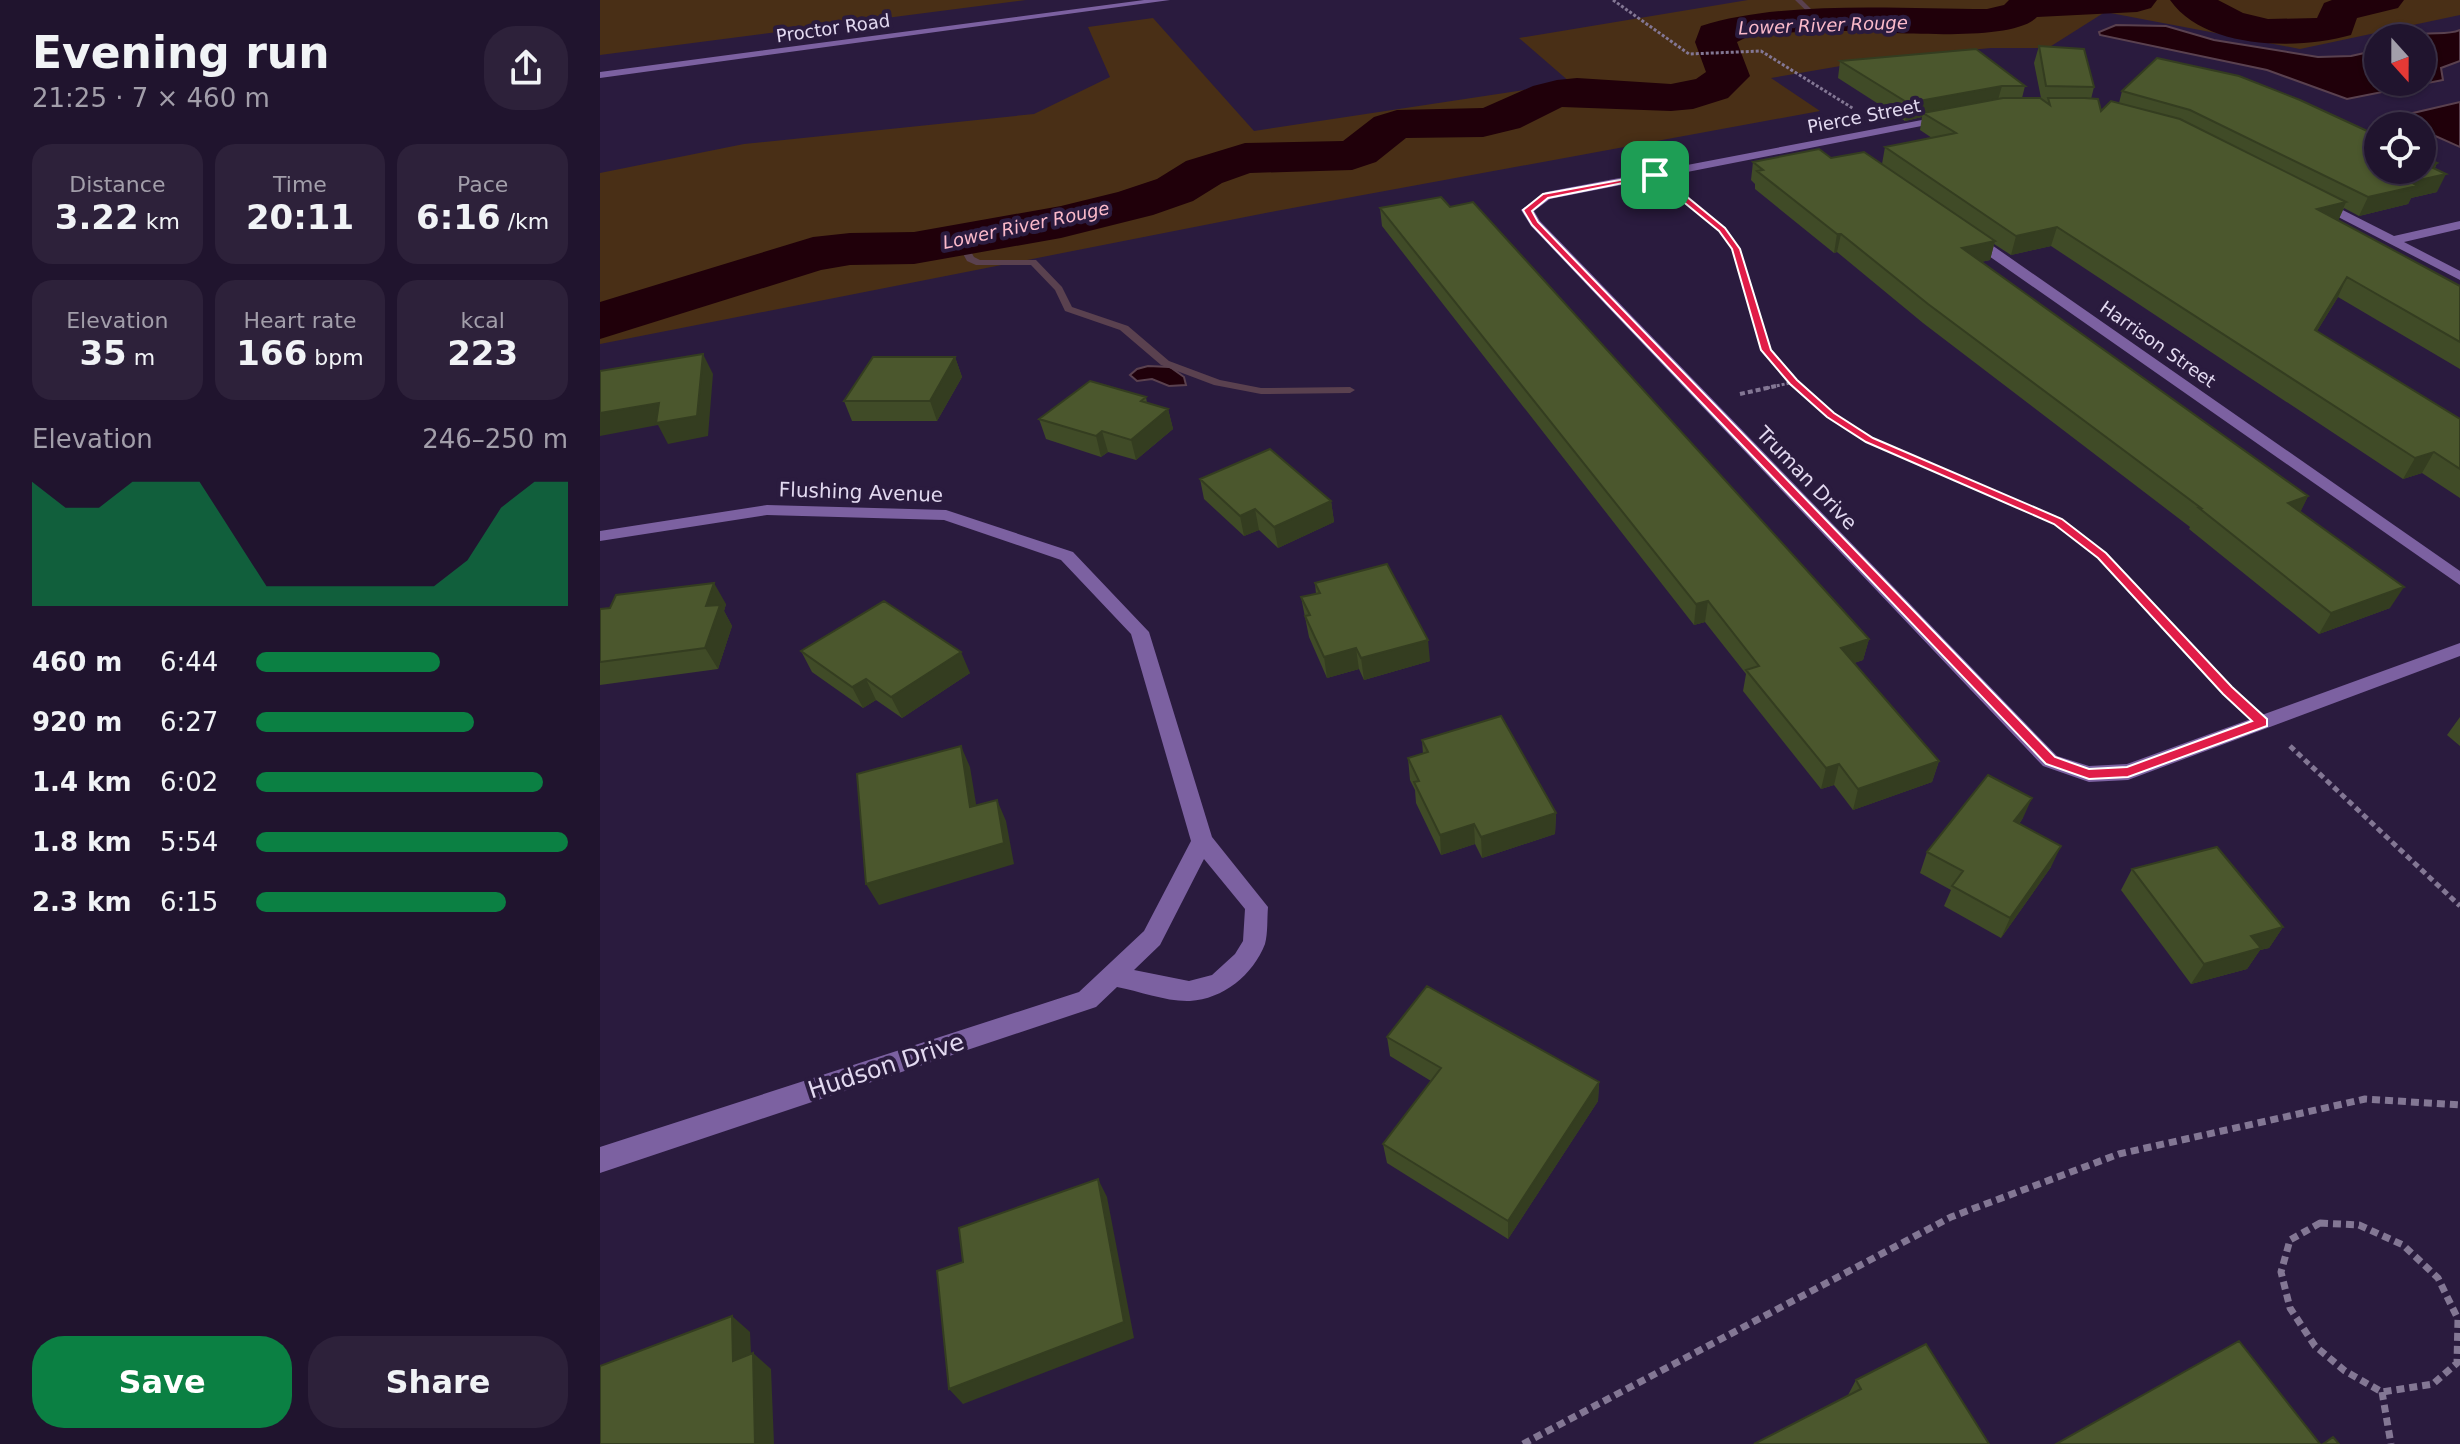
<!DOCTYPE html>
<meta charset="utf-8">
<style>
:root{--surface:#20142e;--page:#2d213a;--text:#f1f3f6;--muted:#a29eaa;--line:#3d334a;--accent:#0b8043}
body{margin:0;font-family:"DejaVu Sans",sans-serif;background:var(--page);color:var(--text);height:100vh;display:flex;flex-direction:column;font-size:30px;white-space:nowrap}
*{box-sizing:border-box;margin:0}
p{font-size:26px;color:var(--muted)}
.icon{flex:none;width:44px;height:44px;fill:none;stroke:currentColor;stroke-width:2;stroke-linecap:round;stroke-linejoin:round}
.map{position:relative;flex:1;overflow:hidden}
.details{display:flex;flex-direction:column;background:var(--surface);width:600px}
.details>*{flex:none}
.needle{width:52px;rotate:159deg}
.tools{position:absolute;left:1764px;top:24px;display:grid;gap:16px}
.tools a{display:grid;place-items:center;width:72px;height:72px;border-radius:50%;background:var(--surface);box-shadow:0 2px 6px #0004,0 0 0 2px var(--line);font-size:40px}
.pin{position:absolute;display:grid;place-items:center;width:68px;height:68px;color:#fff;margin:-34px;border-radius:16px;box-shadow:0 4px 12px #0006}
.round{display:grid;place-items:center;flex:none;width:84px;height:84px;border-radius:32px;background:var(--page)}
.headline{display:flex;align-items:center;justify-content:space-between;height:136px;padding:0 32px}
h1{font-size:44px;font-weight:800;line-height:60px}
.figures{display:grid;grid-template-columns:repeat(3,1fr);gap:12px;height:136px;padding:8px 32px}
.figures div{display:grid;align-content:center;border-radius:20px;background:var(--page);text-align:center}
.figures b{font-size:34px;font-weight:800}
.figures small{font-size:22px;font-weight:400}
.figures p{font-size:22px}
.chart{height:224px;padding:16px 32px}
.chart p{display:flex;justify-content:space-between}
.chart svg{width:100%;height:144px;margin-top:8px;fill:var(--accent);opacity:.7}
.primary-button{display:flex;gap:16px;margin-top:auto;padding:16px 32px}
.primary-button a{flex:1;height:92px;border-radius:32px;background:var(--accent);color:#fff;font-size:32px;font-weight:800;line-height:92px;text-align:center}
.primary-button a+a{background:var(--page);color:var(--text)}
ul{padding:0 32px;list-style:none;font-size:26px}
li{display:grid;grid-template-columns:128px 96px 1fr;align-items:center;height:60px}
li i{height:20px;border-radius:10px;background:var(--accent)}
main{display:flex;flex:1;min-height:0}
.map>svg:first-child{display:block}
.green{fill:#492f16}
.water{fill:#20000a;stroke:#5a414f;stroke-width:2}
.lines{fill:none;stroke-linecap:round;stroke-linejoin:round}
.stream{fill:#5a414f;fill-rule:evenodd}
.river{fill:#20000a;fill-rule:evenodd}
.path-far3{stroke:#837794;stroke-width:3;stroke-dasharray:3 2;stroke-linecap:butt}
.path-far2{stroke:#837794;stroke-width:4;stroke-dasharray:5 3;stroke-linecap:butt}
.path-far1{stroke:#837794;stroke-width:5;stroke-dasharray:6 4;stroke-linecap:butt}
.path{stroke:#837794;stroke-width:7;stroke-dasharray:8 5;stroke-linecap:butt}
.minor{fill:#7c61a1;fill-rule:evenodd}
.wall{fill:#404b27}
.shaded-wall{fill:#343d20}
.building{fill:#4b572d;stroke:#343d20;stroke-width:2}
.route{fill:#e11d48;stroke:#fff;stroke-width:2;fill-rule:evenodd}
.labels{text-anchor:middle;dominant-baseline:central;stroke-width:8;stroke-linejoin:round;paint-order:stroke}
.far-water-label{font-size:18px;font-style:italic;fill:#fbbaca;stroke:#2a1b3e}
.far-street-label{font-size:18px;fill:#e2d9f0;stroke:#2a1b3e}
.street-label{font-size:20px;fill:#e2d9f0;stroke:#2a1b3e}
.near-street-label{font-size:24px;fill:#e2d9f0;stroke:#2a1b3e}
</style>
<main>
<section class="details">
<div class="headline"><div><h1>Evening run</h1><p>21:25 · 7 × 460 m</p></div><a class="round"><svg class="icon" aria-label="share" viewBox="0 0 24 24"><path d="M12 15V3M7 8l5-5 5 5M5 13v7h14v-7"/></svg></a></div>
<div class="figures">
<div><p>Distance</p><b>3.22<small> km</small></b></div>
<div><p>Time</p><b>20:11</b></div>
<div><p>Pace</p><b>6:16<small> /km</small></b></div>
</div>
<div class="figures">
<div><p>Elevation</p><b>35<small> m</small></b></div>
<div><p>Heart rate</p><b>166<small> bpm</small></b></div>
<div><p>kcal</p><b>223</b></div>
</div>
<div class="chart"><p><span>Elevation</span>246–250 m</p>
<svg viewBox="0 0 160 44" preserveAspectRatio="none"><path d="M0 44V6L10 14L20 14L30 6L40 6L50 6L60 22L70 38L80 38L90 38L100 38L110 38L120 38L130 30L140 14L150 6L160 6V44z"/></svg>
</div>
<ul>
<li><b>460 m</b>6:44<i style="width:59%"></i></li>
<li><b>920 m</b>6:27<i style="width:70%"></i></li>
<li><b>1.4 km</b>6:02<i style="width:92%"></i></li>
<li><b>1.8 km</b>5:54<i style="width:100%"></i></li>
<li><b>2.3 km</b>6:15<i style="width:80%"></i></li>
</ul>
<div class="primary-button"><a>Save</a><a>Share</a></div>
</section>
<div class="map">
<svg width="1860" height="1444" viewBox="0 0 1860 1444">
<rect width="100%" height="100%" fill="#2a1b3e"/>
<path class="green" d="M 0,0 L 426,0 L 0,55 Z
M 1148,0 L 1860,0 L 1860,15 L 1700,49 L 1505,12 L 1448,48 L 1391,48 L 1287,58 L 1171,78 L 1220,111 L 676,211 L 0,344 L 0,173 L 144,144 L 434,114 L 510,77 L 488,27 L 553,18 L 654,131 L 971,83 L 919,38 Z"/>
<path class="water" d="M 1516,25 L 1566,26 L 1614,40 L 1718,57 L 1751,56 L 1778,50 L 1778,82 L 1822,82 L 1822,38 L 1812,38 C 1826,29 1844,37 1860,30 L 1860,61 L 1841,68 L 1843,80 L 1747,99 L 1667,70 L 1500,35 L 1499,32 Z
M 1860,102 L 1860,147 L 1822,130 L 1822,126 L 1812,126 L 1796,117 Z
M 548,366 L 570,367 L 584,377 L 586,385 L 569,386 L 552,379 L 537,381 L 530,375 L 537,369 Z"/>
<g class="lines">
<path class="stream" d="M 1195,0 L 1202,0 L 1221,19 L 1221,21 L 1217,21 Z
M 358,239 L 364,239 L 374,257 L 380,260 L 436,260 L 462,287 L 472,307 L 528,326 L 569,361 L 620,380 L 661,388 L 750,387 L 755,390 L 750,393 L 661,394 L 614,385 L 561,365 L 520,330 L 465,311 L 455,290 L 431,265 L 376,265 L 367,261 L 356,241 Z"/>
<path class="river" d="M 1409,0 L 1557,0 L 1551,8 L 1537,12 L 1437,17 C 1412,44 1283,31 1243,31 C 1210,31 1177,32 1145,38 L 1137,42 L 1150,76 L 1128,98 L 1093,109 L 1071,111 L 962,107 L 920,128 L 883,137 L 806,138 L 776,162 L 752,170 L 650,173 L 622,183 L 593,201 L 553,215 L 461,238 L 314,264 L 250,265 L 221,270 L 0,339 L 0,302 L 213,237 L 250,233 L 314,232 L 461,206 L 518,192 L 557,179 L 586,161 L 645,143 L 743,141 L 774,117 L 797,110 L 883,108 L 933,86 L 957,80 L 977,78 L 1071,84 L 1096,79 L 1106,72 L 1095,42 L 1101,26 C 1182,0 1300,9 1387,9 L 1404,5 Z
M 1570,0 L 1618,0 L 1643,13 L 1668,19 L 1717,18 L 1724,3 L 1732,0 L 1804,0 L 1798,8 L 1757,18 L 1751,35 C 1699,50 1605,50 1570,0 Z"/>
<path class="path-far3" d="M 1013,0 L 1089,54 L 1161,51 L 1254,109
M 1083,196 L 1122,229 L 1136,249 L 1166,350 L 1201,388
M 1167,388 L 1194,382"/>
<path class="path-far2" d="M 1198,386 L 1231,415 L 1270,440 L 1458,522 L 1502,556 L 1601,661
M 1140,394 L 1176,386"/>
<path class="path-far1" d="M 1599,659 L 1637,700
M 1690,746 L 1860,906"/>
<path class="path" d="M 1720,1223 L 1759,1225 L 1803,1245 L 1838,1278 L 1858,1319 L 1857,1363 L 1833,1384 L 1782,1392 L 1745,1371 L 1715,1346 L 1690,1308 L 1681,1272 L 1690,1240 Z
M 1782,1392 L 1791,1444
M 923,1444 L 1351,1217 L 1519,1154 L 1765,1099 L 1860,1105"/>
<path class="minor" d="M 544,0 L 570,0 L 0,78 L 0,72 Z
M 1348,115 L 1352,116 L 1352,120 L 950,199 L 934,211 L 940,221 L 1457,756 L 1489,766 L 1527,764 L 1860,643 L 1860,656 L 1528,780 L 1489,782 L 1443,766 L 931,226 L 921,210 L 946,192 Z
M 1719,198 L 1794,236 L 1860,221 L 1860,229 L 1804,242 L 1860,271 L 1860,280 L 1715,205 L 1715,199 Z
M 1366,234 L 1376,234 L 1860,571 L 1860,585 L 1366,240 Z
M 167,505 L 346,510 L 473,552 L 549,632 L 612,837 L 668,907 C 667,919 668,933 665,944 C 653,975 623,999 590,1001 C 567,1002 539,991 517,987 L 496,1007 L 0,1173 L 0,1147 L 479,992 L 544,931 L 591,841 L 531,634 L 461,560 L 344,520 L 167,515 L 0,541 L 0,531 ZM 604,859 L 645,909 L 643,941 L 635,954 L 612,975 L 589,981 L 534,970 L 560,945 Z"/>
</g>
<path class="wall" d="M 1439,46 L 1494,87 L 1491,99 L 1501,111 L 1519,103 L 1522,91 L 1837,163 L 1835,168 L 1837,192 L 1811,198 L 1808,204 L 1759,216 L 1744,208 L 1738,221 L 1860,286 L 1860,369 L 1738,297 L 1717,331 L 1860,419 L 1860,498 L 1822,473 L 1803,479 L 1451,246 L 1411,255 L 1394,244 L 1390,260 L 1381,262 L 1708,496 L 1700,512 L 1790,608 L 1719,634 L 1589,529 L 1590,527 L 1323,323 L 1237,252 L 1234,253 L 1155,189 L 1155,184 L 1151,180 L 1153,162 L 1231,158 L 1282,164 L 1285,147 L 1332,138 L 1320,130 L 1322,117 L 1305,121 L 1238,78 L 1240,61 L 1425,86 L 1422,98 L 1441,98 L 1434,63 Z
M 850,207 L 1269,639 L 1263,660 L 1254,663 L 1339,761 L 1332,782 L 1253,810 L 1234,785 L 1221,789 L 1143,691 L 1146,674 L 1105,622 L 1094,625 L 782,226 L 780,208 Z
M 355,357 L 362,377 L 337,421 L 252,421 L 244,401 Z
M 546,397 L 547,403 L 568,409 L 573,429 L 536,460 L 508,452 L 501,457 L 446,439 L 439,419 Z
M 600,479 L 731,501 L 734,522 L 678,548 L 659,530 L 644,536 L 604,499 Z
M 715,583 L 830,661 L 764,680 L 759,669 L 727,678 L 709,637 L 701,597 L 716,594 Z
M 126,604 L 124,611 L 132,626 L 118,669 L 0,685 L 0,609 Z
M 201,651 L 370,673 L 302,718 L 276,700 L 263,708 L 212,672 Z
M 1860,717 L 1860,746 L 1847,735 Z
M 822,740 L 956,813 L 955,834 L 882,858 L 875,844 L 841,855 L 816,803 L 815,790 L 810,780 L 808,758 L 823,754 Z
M 1423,818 L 1419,824 L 1451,867 L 1401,938 L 1344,906 L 1351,890 L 1320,873 L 1327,852 Z
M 1532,869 L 1683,927 L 1669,948 L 1660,950 L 1647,969 L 1591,984 L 1521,890 Z
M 787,1037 L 999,1082 L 998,1101 L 908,1239 L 787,1163 L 783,1144 L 831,1081 L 790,1056 Z
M 1256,1380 L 1389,1444 L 1248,1395 Z"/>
<path class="shaded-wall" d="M 1402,86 L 1397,103 L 1323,113 L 1322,117 L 1305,121 L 1308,103 Z
M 1837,163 L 1830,178 L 1846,174 L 1837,192 L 1811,198 L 1808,204 L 1759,216 L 1768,197 L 1811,182 L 1829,166 Z
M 1746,202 L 1738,221 L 1717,209 Z
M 1457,227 L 1451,246 L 1411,255 L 1416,236 Z
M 1237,234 L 1241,234 L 1237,252 L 1234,253 Z
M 1395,241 L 1390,260 L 1358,267 L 1362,248 Z
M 1747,277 L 1738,297 L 1706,349 L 1715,330 Z
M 103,354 L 113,374 L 108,436 L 68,444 L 58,425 L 0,436 L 0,413 L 59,403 Z
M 355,357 L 362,377 L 337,421 L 330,401 Z
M 568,409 L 573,429 L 536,460 L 531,440 Z
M 502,431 L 508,452 L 501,457 L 496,436 Z
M 1834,452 L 1822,473 L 1803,479 L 1815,458 Z
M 1708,496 L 1698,517 L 1688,503 Z
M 731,501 L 734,522 L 678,548 L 674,527 Z
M 655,509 L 659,530 L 644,536 L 640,516 Z
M 114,583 L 126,604 L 124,611 L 132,626 L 118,669 L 105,648 L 106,606 Z
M 1804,587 L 1790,608 L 1719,634 L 1731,613 Z
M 1108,601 L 1105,622 L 1094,625 L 1096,604 Z
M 1269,639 L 1263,660 L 1236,669 L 1241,648 Z
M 828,640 L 830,661 L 764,680 L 761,658 Z
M 756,648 L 759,669 L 727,678 L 724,657 Z
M 361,652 L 370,673 L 302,718 L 291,697 Z
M 266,679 L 276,700 L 263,708 L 252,687 Z
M 361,746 L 370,767 L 380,828 L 370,807 Z
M 1339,761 L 1332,782 L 1253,810 L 1258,789 Z
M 1239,764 L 1234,785 L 1221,789 L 1226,768 Z
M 1432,798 L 1423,818 L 1405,842 L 1414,821 Z
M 397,800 L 406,821 L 414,864 L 279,905 L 266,884 Z
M 956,813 L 955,834 L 882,858 L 881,837 Z
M 874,824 L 875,844 L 841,855 L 840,835 Z
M 1461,846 L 1451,867 L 1401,938 L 1410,918 Z
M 1683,927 L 1669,948 L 1660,950 L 1647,969 L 1591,984 L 1604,964 L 1651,936 Z
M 999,1082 L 998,1101 L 908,1239 L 908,1221 Z
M 498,1179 L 507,1197 L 534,1338 L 363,1404 L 349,1389 Z
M 132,1316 L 150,1332 L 152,1376 L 133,1361 Z
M 153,1353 L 171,1369 L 174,1444 L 155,1444 Z"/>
<path class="building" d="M 1439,46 L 1484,49 L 1494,87 L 1446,86 Z
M 1376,49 L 1425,86 L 1402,86 L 1308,103 L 1240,61 Z
M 1557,58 L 1639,76 L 1700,100 L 1778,136 L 1778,170 L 1822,170 L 1822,156 L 1837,163 L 1829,166 L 1846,174 L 1811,182 L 1817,186 L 1768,197 L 1590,110 L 1522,91 Z
M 1403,98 L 1440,98 L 1450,105 L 1448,98 L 1485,98 L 1498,99 L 1501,111 L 1511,101 L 1580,119 L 1746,202 L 1717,209 L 1860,286 L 1860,342 L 1747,277 L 1715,330 L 1860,419 L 1860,469 L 1834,452 L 1815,458 L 1457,227 L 1416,236 L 1285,147 L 1356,133 L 1323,113 Z
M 1219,149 L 1231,158 L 1264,152 L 1395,241 L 1362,248 L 1708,496 L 1688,503 L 1804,587 L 1731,613 L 1599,508 L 1601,508 L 1328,304 L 1241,234 L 1237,234 L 1157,171 L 1163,170 L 1153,162 Z
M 841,197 L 850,207 L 873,202 L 1269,639 L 1241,648 L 1339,761 L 1258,789 L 1239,764 L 1226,768 L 1146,670 L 1159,666 L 1108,601 L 1096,604 L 780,208 Z
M 103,354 L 97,416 L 56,423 L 59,403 L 0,413 L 0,371 Z
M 273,357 L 355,357 L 330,401 L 244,401 Z
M 490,381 L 546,397 L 541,401 L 568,409 L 531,440 L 502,431 L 496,436 L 439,419 Z
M 670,449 L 731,501 L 674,527 L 655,509 L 640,516 L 600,479 Z
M 787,564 L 828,640 L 761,658 L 756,648 L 724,657 L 705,616 L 710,615 L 701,597 L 720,593 L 715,583 Z
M 114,583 L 106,606 L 120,605 L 105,648 L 0,662 L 0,609 L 10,608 L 16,595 Z
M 284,601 L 361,652 L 291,697 L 266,679 L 252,687 L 201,651 Z
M 901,716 L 956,813 L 881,837 L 874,824 L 840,835 L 814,782 L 819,781 L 808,758 L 828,752 L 822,740 Z
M 361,746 L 370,807 L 397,800 L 404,843 L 266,884 L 257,774 Z
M 1388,775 L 1432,798 L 1414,821 L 1461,846 L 1410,918 L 1352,886 L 1363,871 L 1327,852 Z
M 1617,847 L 1683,927 L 1651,936 L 1661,948 L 1604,964 L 1532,869 Z
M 827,986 L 999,1082 L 908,1221 L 783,1144 L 841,1068 L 787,1037 Z
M 498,1179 L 524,1322 L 349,1389 L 337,1271 L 363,1262 L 359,1228 Z
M 132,1316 L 133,1361 L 153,1353 L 155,1444 L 0,1444 L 0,1366 Z
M 1639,1341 L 1720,1444 L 1456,1444 Z
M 1326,1344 L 1389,1444 L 1154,1444 L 1261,1389 L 1256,1380 Z
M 1733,1437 L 1739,1444 L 1723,1444 Z"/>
<path class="route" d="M 1058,173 L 1125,228 L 1140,249 L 1171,350 L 1197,380 L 1234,413 L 1273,438 L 1462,519 L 1506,553 L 1632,687 L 1667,719 L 1667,726 L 1528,777 L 1489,779 L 1446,764 L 932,225 L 923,210 L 943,194 ZM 1053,177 L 1119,231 L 1132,249 L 1161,350 L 1190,384 L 1227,417 L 1266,442 L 1454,524 L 1498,558 L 1623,694 L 1652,721 L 1527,767 L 1489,769 L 1455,757 L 938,222 L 932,211 L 948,198 Z"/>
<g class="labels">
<g class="far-water-label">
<text transform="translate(1223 25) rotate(-2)">Lower River Rouge</text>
<text transform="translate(426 225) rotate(-12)">Lower River Rouge</text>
</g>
<g class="far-street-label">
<text transform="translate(233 28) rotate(-8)">Proctor Road</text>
<text transform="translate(1264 116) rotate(-11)">Pierce Street</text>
<text transform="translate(1558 344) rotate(35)">Harrison Street</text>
</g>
<g class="street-label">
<text transform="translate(1207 478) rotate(46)">Truman Drive</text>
<text transform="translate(261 492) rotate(2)">Flushing Avenue</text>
</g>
<g class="near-street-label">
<text transform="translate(286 1066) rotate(-18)">Hudson Drive</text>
</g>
</g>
</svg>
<div class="tools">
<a><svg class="needle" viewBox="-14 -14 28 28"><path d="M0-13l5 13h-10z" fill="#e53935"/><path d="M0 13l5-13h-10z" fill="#a29eaa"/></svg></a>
<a><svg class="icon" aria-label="locate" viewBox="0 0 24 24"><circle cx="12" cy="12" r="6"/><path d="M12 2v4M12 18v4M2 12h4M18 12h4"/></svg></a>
</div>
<div class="pin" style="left:1055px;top:175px;background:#1e9e55"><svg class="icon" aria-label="arrive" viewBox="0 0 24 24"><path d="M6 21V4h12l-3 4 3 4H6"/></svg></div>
</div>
</main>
